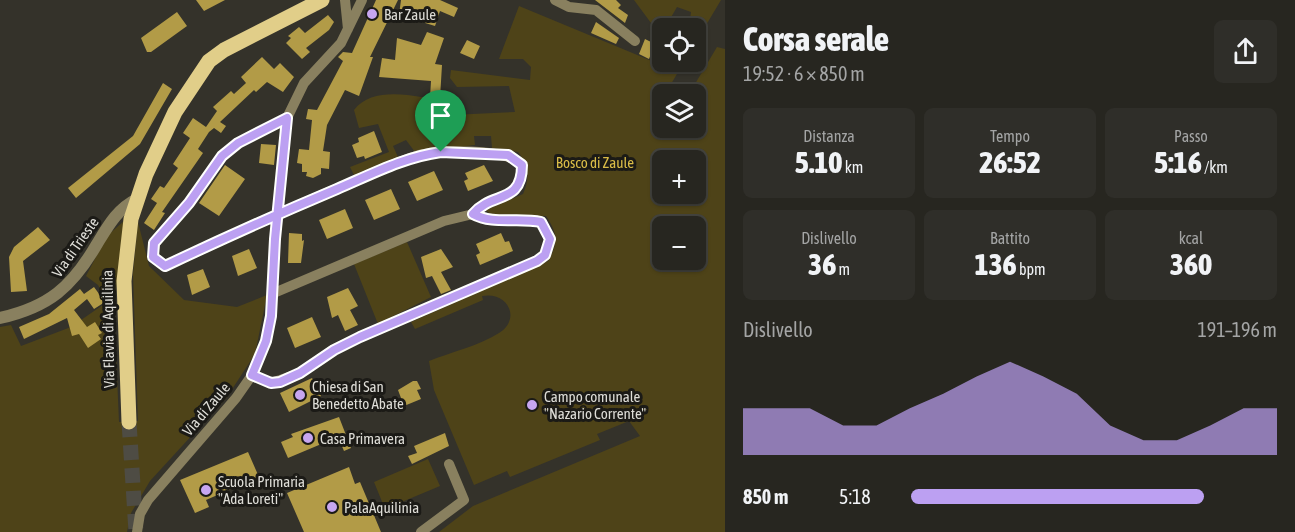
<!DOCTYPE html>
<html lang="it">
<meta charset="utf-8">
<style>
:root{--surface:#272620;--page:#2f2e29;--text:#f1f3f6;--muted:#a4a5a5;--line:#43433e;--accent:#bca0f2}
body{margin:0;font-family:"Asap Condensed",sans-serif;background:var(--page);color:var(--text);height:100vh;display:flex;flex-direction:column;font-size:22px;white-space:nowrap}
*{box-sizing:border-box;margin:0}
p{font-size:20px;color:var(--muted)}
.icon{flex:none;width:33px;height:33px;fill:none;stroke:currentColor;stroke-width:2;stroke-linecap:round;stroke-linejoin:round}
.map{position:relative;flex:1;overflow:hidden}
.panel{display:flex;flex-direction:column;background:var(--surface);width:570px}
.panel>*{flex:none}
.fabs{position:absolute;left:652px;top:18px;display:grid;gap:12px}
.fabs a{display:grid;place-items:center;width:54px;height:54px;border-radius:9px;background:var(--surface);box-shadow:0 2px 4px #0004,0 0 0 2px var(--line);font-size:30px}
.pin{position:absolute;display:grid;place-items:center;width:51px;height:51px;color:#fff;margin:-62px -26px;border-radius:50% 50% 50% 0;rotate:-45deg;box-shadow:0 0 6px #0007}
.pin .icon{rotate:45deg}
.round{display:grid;place-items:center;flex:none;width:63px;height:63px;border-radius:9px;background:var(--page)}
.headline{display:flex;align-items:center;justify-content:space-between;height:102px;padding:0 18px}
h1{font-size:33px;font-weight:800;line-height:45px}
.stats{display:grid;grid-template-columns:repeat(3,1fr);gap:9px;height:102px;padding:6px 18px}
.stats div{display:grid;align-content:center;border-radius:9px;background:var(--page);text-align:center}
.stats b{font-size:30px;font-weight:800}
.stats small{font-size:16px;font-weight:400}
.stats p{font-size:16px}
.chart{height:168px;padding:12px 18px}
.chart p{display:flex;justify-content:space-between}
.chart svg{width:100%;height:108px;margin-top:6px;fill:var(--accent);opacity:.7}
ul{padding:0 18px;list-style:none;font-size:20px}
li{display:grid;grid-template-columns:96px 72px 1fr;align-items:center;height:45px}
li i{height:15px;border-radius:8px;background:var(--accent)}
main{display:flex;flex:1;min-height:0}
.map>svg:first-child{display:block}
.green{fill:#4e4318;fill-rule:evenodd}
.building{fill:#b29b47}
.lines{fill:none;stroke-linecap:round;stroke-linejoin:round}
.primary-tunnel{stroke:#4e4c44;stroke-width:15;stroke-dasharray:15 8;stroke-linecap:butt}
.minor{stroke:#89805f;stroke-width:10}
.tertiary{stroke:#89805f;stroke-width:12}
.primary{stroke:#e1ce89;stroke-width:15}
.route-casing{stroke:#fff;stroke-width:12}
.route{stroke:#bca0f2;stroke-width:8}
.poi-dot{fill:#c7a6f0;stroke:#1b1a16;stroke-width:2}
.labels{text-anchor:middle;dominant-baseline:central;stroke-width:6;stroke-linejoin:round;paint-order:stroke}
.poi-label{font-size:15px;fill:#deddd7;stroke:#1b1a16;text-anchor:start}
.park-label{font-size:15px;fill:#dabc47;stroke:#1b1a16}
.street-label{font-size:15px;fill:#deddd7;stroke:#1b1a16}
</style>
<main>
<div class="map">
<svg width="725" height="532" viewBox="0 0 725 532">
<rect width="100%" height="100%" fill="#34322a"/>
<path class="green" d="M 634,0 L 721,0 L 696,42 L 696,28 L 689,28 L 691,12 L 677,7 L 663,31 L 651,23 Z
M 519,6 L 659,64 L 663,60 L 684,62 L 651,118 L 668,129 L 696,128 L 696,94 L 689,94 L 717,47 L 725,49 L 725,532 L 439,532 L 473,506 L 640,436 L 629,421 L 597,434 L 600,440 L 510,477 L 507,471 L 474,485 L 434,390 L 429,361 C 451,352 479,346 499,333 C 521,320 509,291 482,296 L 483,300 L 415,329 L 411,322 L 548,261 C 558,244 558,233 546,216 L 491,215 L 486,210 L 523,194 C 530,178 529,166 518,152 L 492,148 L 491,136 L 474,136 L 475,145 L 415,152 L 406,140 L 393,146 L 398,157 L 354,175 L 350,167 L 389,152 L 378,124 L 359,128 L 354,110 C 374,84 419,97 447,102 L 451,115 L 515,112 L 509,86 L 457,87 L 450,78 L 451,70 L 530,80 L 531,67 L 523,59 L 499,59 ZM 663,160 L 696,160 L 696,194 L 663,194 ZM 663,226 L 696,226 L 696,260 L 663,260 Z
M 124,221 L 114,306 L 119,422 L 138,421 L 133,274 L 138,222 L 149,266 L 184,300 L 237,307 L 267,295 L 255,354 L 227,397 L 150,481 L 131,513 L 127,532 L 0,532 L 0,327 L 11,325 L 21,346 L 71,327 L 107,302 L 98,285 L 86,276 L 107,236 Z
M 407,242 L 431,297 L 378,324 L 354,264 Z
M 428,459 L 440,486 L 385,509 L 374,482 Z"/>
<path class="building" d="M 196,0 L 225,0 L 204,11 Z
M 376,0 L 398,0 L 370,57 L 373,57 L 359,96 L 345,90 L 327,125 L 323,151 L 330,152 L 329,169 L 321,168 L 321,174 L 313,178 L 306,176 L 307,172 L 302,172 L 302,164 L 297,163 L 299,149 L 309,150 L 312,120 L 306,119 L 308,109 L 317,110 L 343,61 L 338,57 L 343,52 L 352,53 Z
M 401,0 L 440,0 L 458,8 L 454,17 L 440,11 L 435,26 L 399,15 Z
M 595,0 L 616,0 L 621,5 L 618,8 L 628,15 L 625,23 Z
M 177,12 L 187,26 L 151,52 L 147,52 L 141,38 Z
M 328,15 L 334,22 L 329,30 L 306,48 L 310,52 L 302,59 L 286,43 L 291,38 L 288,36 L 299,27 L 305,33 Z
M 596,22 L 619,38 L 616,44 L 591,33 Z
M 427,32 L 444,38 L 435,64 L 442,65 L 440,98 L 430,98 L 431,81 L 379,77 L 382,58 L 395,60 L 397,38 L 421,45 Z
M 645,39 L 655,44 L 649,59 L 639,54 Z
M 467,40 L 480,46 L 474,59 L 460,53 Z
M 262,57 L 274,69 L 280,63 L 294,77 L 283,92 L 267,82 L 256,92 L 254,90 L 220,122 L 226,126 L 221,133 L 214,128 L 209,132 L 198,149 L 203,153 L 162,212 L 165,213 L 154,230 L 144,223 L 157,203 L 151,199 L 160,186 L 164,188 L 178,168 L 173,164 L 190,138 L 183,133 L 193,118 L 206,127 L 217,111 L 213,107 L 231,91 L 234,94 L 246,83 L 241,77 Z
M 163,83 L 172,89 L 140,144 L 76,198 L 68,188 L 133,136 Z
M 374,131 L 382,152 L 365,159 L 364,156 L 357,158 L 352,145 L 359,142 L 358,138 Z
M 261,144 L 276,145 L 274,165 L 259,163 Z
M 225,165 L 245,179 L 219,216 L 199,203 Z
M 484,165 L 493,181 L 468,191 L 464,181 L 468,179 L 465,173 Z
M 434,171 L 443,190 L 417,201 L 408,182 Z
M 391,189 L 400,209 L 374,220 L 365,200 Z
M 345,209 L 353,228 L 327,239 L 319,220 Z
M 38,227 L 50,240 L 23,261 L 27,291 L 11,292 L 9,257 L 14,247 Z
M 289,233 L 302,234 L 302,241 L 304,240 L 301,263 L 288,263 Z
M 501,233 L 505,242 L 509,241 L 513,251 L 480,265 L 476,255 L 480,253 L 476,244 Z
M 249,249 L 257,268 L 238,276 L 232,256 Z
M 441,249 L 453,267 L 441,272 L 451,290 L 441,294 L 432,276 L 426,278 L 421,257 Z
M 203,269 L 210,287 L 192,295 L 187,275 Z
M 94,287 L 105,302 L 94,309 L 87,299 L 74,310 L 87,327 L 95,322 L 102,333 L 98,335 L 101,339 L 88,348 L 79,334 L 72,336 L 67,318 L 24,339 L 19,327 L 49,314 L 80,289 L 84,294 Z
M 348,288 L 358,306 L 350,310 L 358,325 L 345,331 L 338,315 L 332,318 L 327,297 Z
M 312,317 L 321,337 L 295,348 L 287,328 Z
M 312,378 L 321,396 L 289,412 L 280,393 Z
M 413,381 L 417,381 L 421,389 L 417,390 L 421,399 L 404,406 L 398,390 Z
M 339,417 L 351,448 L 344,451 L 338,437 L 288,458 L 281,442 L 293,437 L 291,434 Z
M 445,433 L 449,446 L 412,464 L 408,456 L 417,453 L 414,446 Z
M 248,452 L 259,477 L 206,500 L 209,507 L 195,513 L 180,480 Z
M 349,467 L 355,484 L 360,482 L 381,532 L 304,532 L 287,493 Z"/>
<g class="lines">
<path class="primary-tunnel" d="M 129,422 L 136,532"/>
<path class="minor" d="M 345,0 L 348,29
M 555,0 L 569,7 L 596,10 L 635,41
M 287,118 L 238,143 L 222,156 L 189,203 L 155,243 L 153,257 L 165,266 C 223,239 281,212 340,187 C 365,177 390,164 416,156 C 437,149 508,148 522,165 C 523,205 492,191 473,214
M 252,375 L 271,383 L 301,373 L 334,349 L 360,337 L 537,261 L 545,255 L 550,239 L 541,222 C 519,217 493,226 473,214 L 444,221 L 274,293
M 137,532 L 140,514 L 148,500 L 236,398 L 252,375 L 266,341 L 271,317 L 275,239 L 287,118 L 304,83 L 341,43 L 362,0
M 421,532 L 464,500 L 449,464"/>
<path class="tertiary" d="M 0,318 C 49,307 72,287 97,244 C 108,226 117,209 137,199"/>
<path class="primary" d="M 129,422 L 124,281 L 131,219 L 146,174 L 175,112 L 209,61 L 224,50 L 322,0"/>
</g>
<g class="lines">
<defs>
<path id="route" d="M 441,152 C 404,157 372,174 337,189 C 280,213 222,239 165,266 L 153,257 L 154,243 L 189,203 L 222,156 L 238,143 L 287,118 L 275,239 L 271,316 L 266,341 L 252,375 L 271,383 L 280,382 L 300,373 L 334,350 L 360,337 L 537,261 L 545,255 L 550,239 L 541,222 C 519,217 493,225 473,214 C 492,191 522,205 522,165 L 508,155 L 441,152"/>
</defs>
<use href="#route" class="route-casing"/>
<use href="#route" class="route"/>
</g>
<g class="poi-dot">
<circle cx="372" cy="14" r="6"/>
<circle cx="300" cy="395" r="6"/>
<circle cx="532" cy="405" r="6"/>
<circle cx="308" cy="438" r="6"/>
<circle cx="206" cy="490" r="6"/>
<circle cx="332" cy="507" r="6"/>
</g>
<g class="labels">
<g class="poi-label">
<text x="384" y="14">Bar Zaule</text>
<text x="312" y="386">Chiesa di San<tspan x="312" dy="17">Benedetto Abate</tspan></text>
<text x="544" y="396">Campo comunale<tspan x="544" dy="17">"Nazario Corrente"</tspan></text>
<text x="320" y="438">Casa Primavera</text>
<text x="218" y="481">Scuola Primaria<tspan x="218" dy="17">"Ada Loreti"</tspan></text>
<text x="344" y="507">PalaAquilinia</text>
</g>
<g class="park-label">
<text x="595" y="162">Bosco di Zaule</text>
</g>
<g class="street-label">
<text transform="translate(75 247) rotate(-55)">Via di Trieste</text>
<text transform="translate(108 329) rotate(-91)">Via Flavia di Aquilinia</text>
<text transform="translate(206 409) rotate(-50)">Via di Zaule</text>
</g>
</g>
</svg>
<div class="fabs">
<a><svg class="icon" aria-label="locate" viewBox="0 0 24 24"><circle cx="12" cy="12" r="6"/><path d="M12 2v4M12 18v4M2 12h4M18 12h4"/></svg></a>
<a><svg class="icon" aria-label="layers" viewBox="0 0 24 24"><path d="M12 4l9 5-9 5-9-5zM3 14l9 5 9-5"/></svg></a>
<a>+</a>
<a>−</a>
</div>
<div class="pin" style="left:441px;top:152px;background:#1e9e55"><svg class="icon" aria-label="arrive" viewBox="0 0 24 24"><path d="M6 21V4h12l-3 4 3 4H6"/></svg></div>
</div>
<section class="panel">
<div class="headline"><div><h1>Corsa serale</h1><p>19:52 · 6 × 850 m</p></div><a class="round"><svg class="icon" aria-label="share" viewBox="0 0 24 24"><path d="M12 15V3M7 8l5-5 5 5M5 13v7h14v-7"/></svg></a></div>
<div class="stats">
<div><p>Distanza</p><b>5.10<small> km</small></b></div>
<div><p>Tempo</p><b>26:52</b></div>
<div><p>Passo</p><b>5:16<small> /km</small></b></div>
</div>
<div class="stats">
<div><p>Dislivello</p><b>36<small> m</small></b></div>
<div><p>Battito</p><b>136<small> bpm</small></b></div>
<div><p>kcal</p><b>360</b></div>
</div>
<div class="chart"><p><span>Dislivello</span>191–196 m</p>
<svg viewBox="0 0 160 44" preserveAspectRatio="none"><path d="M0 44V25L10 25L20 25L30 32L40 32L50 25L60 19L70 12L80 6L90 12L100 19L110 32L120 38L130 38L140 32L150 25L160 25V44z"/></svg>
</div>
<ul>
<li><b>850 m</b>5:18<i style="width:80%"></i></li>
</ul>
</section>
</main>
